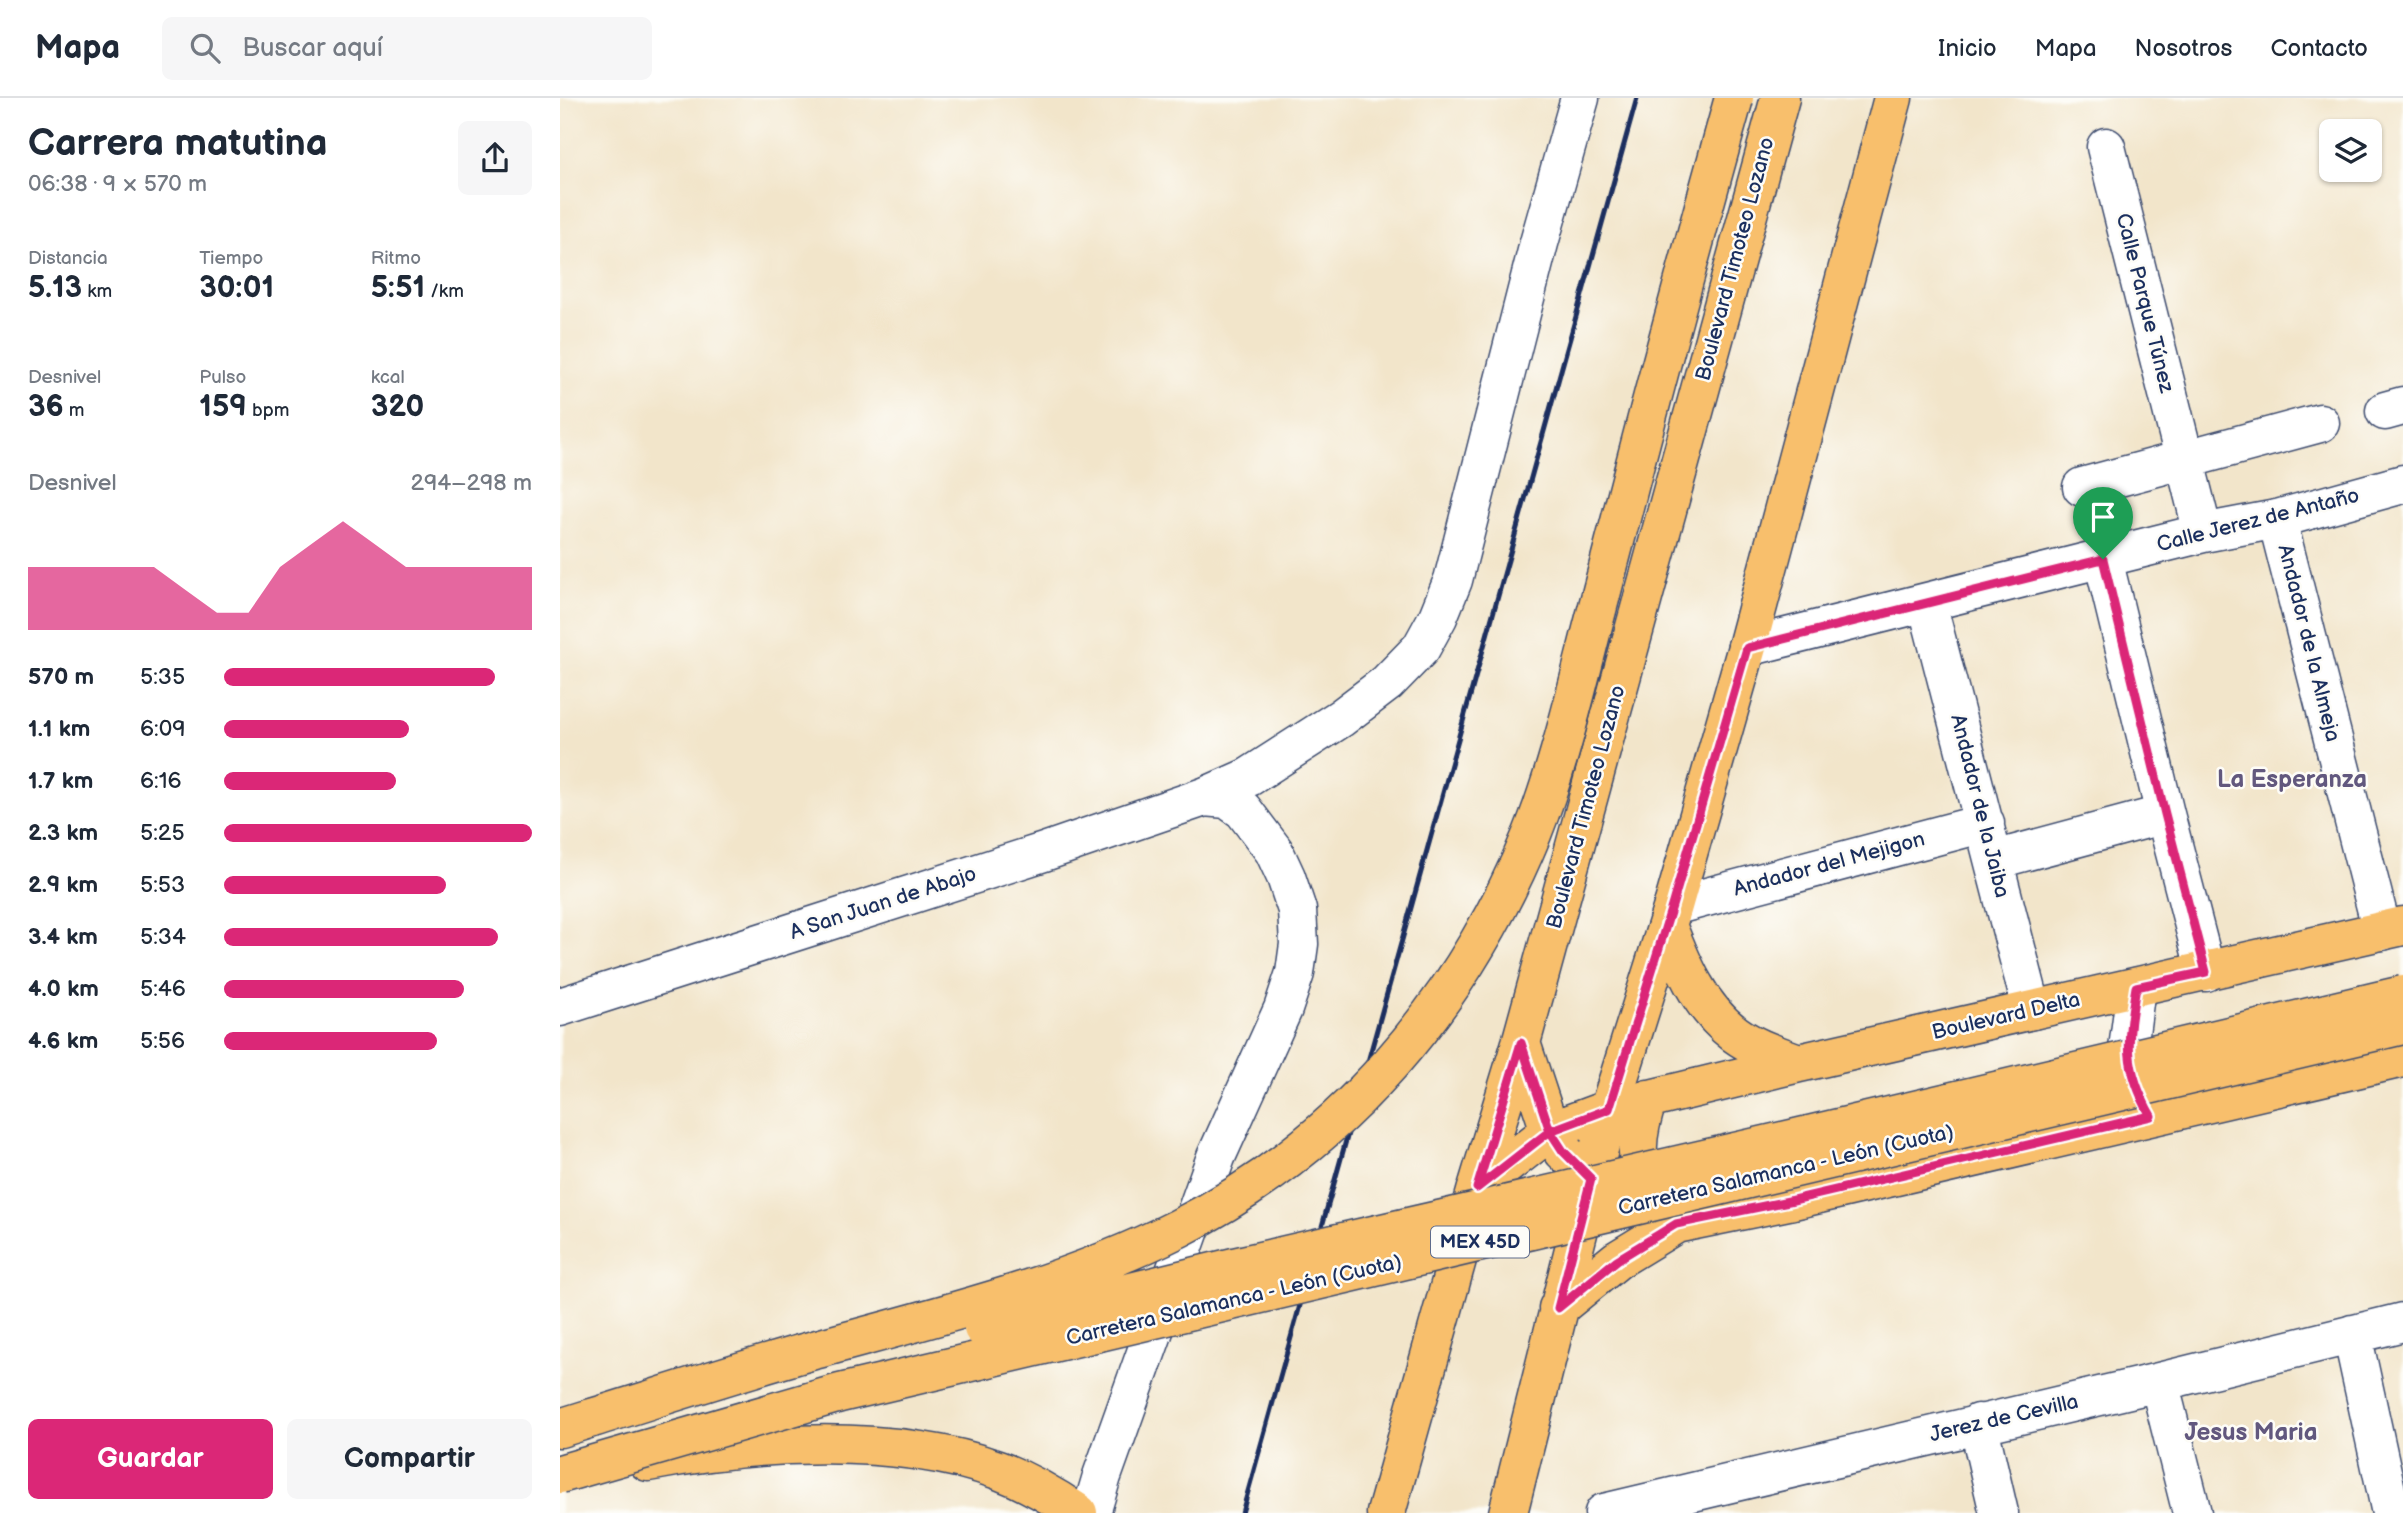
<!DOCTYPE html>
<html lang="es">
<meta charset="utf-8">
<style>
:root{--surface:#fff;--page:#f6f6f7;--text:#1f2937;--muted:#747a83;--line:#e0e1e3;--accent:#db2777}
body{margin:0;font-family:"Balsamiq Sans",sans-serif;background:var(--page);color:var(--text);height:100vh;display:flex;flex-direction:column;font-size:26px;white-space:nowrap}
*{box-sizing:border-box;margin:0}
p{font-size:23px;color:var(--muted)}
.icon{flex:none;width:38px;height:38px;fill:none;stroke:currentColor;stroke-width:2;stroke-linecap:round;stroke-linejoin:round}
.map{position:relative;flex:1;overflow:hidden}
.details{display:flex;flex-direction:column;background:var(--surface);width:560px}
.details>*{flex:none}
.controls{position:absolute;left:1759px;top:21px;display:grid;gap:14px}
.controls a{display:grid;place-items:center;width:63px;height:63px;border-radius:10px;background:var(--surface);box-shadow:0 2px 5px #0004;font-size:35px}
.pin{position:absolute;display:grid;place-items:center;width:60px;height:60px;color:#fff;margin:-72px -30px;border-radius:50% 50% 50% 0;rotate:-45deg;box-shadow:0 0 7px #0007}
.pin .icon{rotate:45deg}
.round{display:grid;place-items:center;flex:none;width:74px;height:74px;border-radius:10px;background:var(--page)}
.headline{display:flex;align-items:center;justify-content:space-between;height:119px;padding:0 28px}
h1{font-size:38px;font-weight:700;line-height:52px}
.metrics{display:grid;grid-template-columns:repeat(3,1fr);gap:10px;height:119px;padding:7px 28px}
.metrics div{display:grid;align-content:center}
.metrics b{font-size:30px;font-weight:700}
.metrics small{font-size:19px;font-weight:400}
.metrics p{font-size:19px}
.chart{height:196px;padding:14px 28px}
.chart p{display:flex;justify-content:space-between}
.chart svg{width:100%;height:126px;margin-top:7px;fill:var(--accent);opacity:.7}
.button{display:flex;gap:14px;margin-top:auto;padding:14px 28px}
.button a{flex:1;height:80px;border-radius:10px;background:var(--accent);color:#fff;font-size:28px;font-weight:700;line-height:80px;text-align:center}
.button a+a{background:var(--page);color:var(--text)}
ul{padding:0 28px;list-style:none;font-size:23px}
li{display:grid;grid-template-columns:112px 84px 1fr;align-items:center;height:52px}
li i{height:18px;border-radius:9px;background:var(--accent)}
header{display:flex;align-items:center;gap:42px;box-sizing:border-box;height:98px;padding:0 35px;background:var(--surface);border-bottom:2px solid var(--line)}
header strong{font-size:33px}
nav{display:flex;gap:38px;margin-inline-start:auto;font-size:24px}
.search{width:490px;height:63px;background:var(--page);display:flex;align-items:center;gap:18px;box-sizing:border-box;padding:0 24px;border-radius:10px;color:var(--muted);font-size:26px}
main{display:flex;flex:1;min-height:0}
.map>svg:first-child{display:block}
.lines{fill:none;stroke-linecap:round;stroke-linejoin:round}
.minor-casing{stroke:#3b4a6e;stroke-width:41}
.major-casing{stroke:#3b4a6e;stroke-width:41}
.highway-casing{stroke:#3b4a6e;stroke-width:41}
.minor{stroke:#fff;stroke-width:38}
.major{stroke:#f8bf6c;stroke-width:38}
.highway{stroke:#f8bf6c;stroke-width:38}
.rail{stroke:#1b2f5e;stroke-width:5}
.highway-bridge-casing{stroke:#3b4a6e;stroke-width:41;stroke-linecap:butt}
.highway-bridge{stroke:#f8bf6c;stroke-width:38}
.route-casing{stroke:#fff;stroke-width:14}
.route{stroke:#db2777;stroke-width:9}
.labels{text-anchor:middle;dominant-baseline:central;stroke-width:5;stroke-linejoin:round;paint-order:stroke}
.shield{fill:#fdfcf7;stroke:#5f6c8c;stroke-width:2}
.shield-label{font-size:19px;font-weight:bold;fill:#1b2f5e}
.street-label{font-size:21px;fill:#1b2f5e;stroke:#fdfcf7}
.quarter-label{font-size:24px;font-weight:bold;fill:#62587e;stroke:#fdfcf7}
</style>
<header>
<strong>Mapa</strong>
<div class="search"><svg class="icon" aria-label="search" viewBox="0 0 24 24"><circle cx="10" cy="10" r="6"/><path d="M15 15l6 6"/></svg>Buscar aquí</div>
<nav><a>Inicio</a><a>Mapa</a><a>Nosotros</a><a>Contacto</a></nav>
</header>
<main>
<section class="details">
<div class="headline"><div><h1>Carrera matutina</h1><p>06:38 · 9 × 570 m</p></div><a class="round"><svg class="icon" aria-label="share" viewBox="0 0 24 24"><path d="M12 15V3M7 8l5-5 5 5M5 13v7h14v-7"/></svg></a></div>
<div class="metrics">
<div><p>Distancia</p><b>5.13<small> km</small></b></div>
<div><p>Tiempo</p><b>30:01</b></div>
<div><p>Ritmo</p><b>5:51<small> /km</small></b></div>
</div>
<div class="metrics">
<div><p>Desnivel</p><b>36<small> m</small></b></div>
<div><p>Pulso</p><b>159<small> bpm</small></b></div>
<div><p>kcal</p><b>320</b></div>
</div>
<div class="chart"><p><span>Desnivel</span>294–298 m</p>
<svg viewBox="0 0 160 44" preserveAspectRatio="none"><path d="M0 44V22L10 22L20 22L30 22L40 22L50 30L60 38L70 38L80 22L90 14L100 6L110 14L120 22L130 22L140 22L150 22L160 22V44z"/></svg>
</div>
<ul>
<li><b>570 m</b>5:35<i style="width:88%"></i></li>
<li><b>1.1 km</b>6:09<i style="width:60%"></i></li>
<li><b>1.7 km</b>6:16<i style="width:56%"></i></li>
<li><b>2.3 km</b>5:25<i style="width:100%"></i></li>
<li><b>2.9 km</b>5:53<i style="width:72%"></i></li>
<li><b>3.4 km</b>5:34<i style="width:89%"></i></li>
<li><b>4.0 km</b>5:46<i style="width:78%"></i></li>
<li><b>4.6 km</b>5:56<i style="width:69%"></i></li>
</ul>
<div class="button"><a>Guardar</a><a>Compartir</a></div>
</section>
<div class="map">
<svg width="1843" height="1415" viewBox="0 0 1843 1415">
<rect width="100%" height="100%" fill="#fdfcf7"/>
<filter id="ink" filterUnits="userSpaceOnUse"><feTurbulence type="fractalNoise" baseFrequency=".0143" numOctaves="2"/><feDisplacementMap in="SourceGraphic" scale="14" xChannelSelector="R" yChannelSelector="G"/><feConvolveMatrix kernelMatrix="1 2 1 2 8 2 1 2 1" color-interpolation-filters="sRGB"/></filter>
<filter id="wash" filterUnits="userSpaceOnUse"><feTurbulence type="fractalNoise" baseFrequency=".00686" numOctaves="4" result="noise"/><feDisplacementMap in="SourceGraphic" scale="28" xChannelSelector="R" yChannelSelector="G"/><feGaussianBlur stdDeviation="1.57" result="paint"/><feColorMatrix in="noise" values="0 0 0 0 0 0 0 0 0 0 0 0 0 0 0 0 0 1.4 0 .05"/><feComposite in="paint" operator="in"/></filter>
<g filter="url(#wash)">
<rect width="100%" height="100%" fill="#f2e5ca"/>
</g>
<g filter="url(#ink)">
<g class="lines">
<defs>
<path id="minor" d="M 1546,49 L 1643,435
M 1825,313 L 1843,308
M 1522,389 L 1760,325
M 1717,421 L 1822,833
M 1543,461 L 1605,716 L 1646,874
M 1367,505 L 1472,912
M 1187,549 L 1643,435 L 1717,421 L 1843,386
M 1434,762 L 1605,716
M 1113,808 L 1425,725
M 1576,889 L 1568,951 L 1579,993
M 0,909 L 484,754 L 644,699 L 689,679 L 781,620 L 827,585 L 861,550 L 878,519 L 893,482 L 979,145 L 1020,0
M 1792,1236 L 1831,1415
M 1599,1284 L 1632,1415
M 1418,1325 L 1439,1415
M 531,1415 L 542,1378 L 656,1059 L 723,911 L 735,875 L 739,846 L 737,812 L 726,779 L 714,753 L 683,712 L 667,701 L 644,699
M 1044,1415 L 1599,1284 L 1843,1224"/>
<path id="major" d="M 1107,827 C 1122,866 1140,910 1175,936 C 1194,950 1217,957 1239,965
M 961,945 L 990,1033 L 1003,1053 L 1046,1096
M 1088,1001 C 1073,1045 1074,1064 1095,1106
M 917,1090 L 990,1033 L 1049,1011 L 1239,965 L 1843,828
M 998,1210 L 1057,1162 L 1116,1126 L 1229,1103 L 1843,960
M 826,1415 L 917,1090 L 961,945 L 1220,0
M 948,1415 L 1049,1011 L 1113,808 L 1187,549 L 1333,0"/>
<path id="highway" d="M 0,1330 L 32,1320
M 88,1364 C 194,1343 336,1335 438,1372 C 467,1383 493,1398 518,1415"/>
</defs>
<use href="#minor" class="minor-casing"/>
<use href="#major" class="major-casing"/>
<use href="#highway" class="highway-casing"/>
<use href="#minor" class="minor"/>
<use href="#major" class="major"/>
<use href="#highway" class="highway"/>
<path class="rail" d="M 682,1415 L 1077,0"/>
<defs>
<path id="highway-bridge" d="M 423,1230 L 674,1169 L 1236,1040 L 1843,897
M 32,1320 C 106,1297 179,1273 254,1252 C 378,1218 504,1188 619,1130 C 783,1047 903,904 972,736 C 996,676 1011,613 1027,551 C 1038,507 1050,463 1061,420 C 1097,280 1135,140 1174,0
M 0,1376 L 280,1295 L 1843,927"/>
</defs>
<use href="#highway-bridge" class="highway-bridge-casing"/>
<use href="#highway-bridge" class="highway-bridge"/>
</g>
</g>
<g class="lines" filter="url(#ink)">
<defs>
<path id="route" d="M 1543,461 L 1187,550 L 1112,808 L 1049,1011 L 990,1033 L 961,945 L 917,1090 L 990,1033 L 1003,1053 L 1031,1081 L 998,1210 L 1057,1162 L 1116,1126 L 1229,1103 L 1591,1018 C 1563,968 1567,943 1576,889 L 1646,874 L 1605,716 L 1543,461"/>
</defs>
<use href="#route" class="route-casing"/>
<use href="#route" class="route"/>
</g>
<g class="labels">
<rect class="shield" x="871" y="1128.5" width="98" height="31" rx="5"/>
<g class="shield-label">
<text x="920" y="1144">MEX 45D</text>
</g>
<g class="street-label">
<text transform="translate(1175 161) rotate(-75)">Boulevard Timoteo Lozano</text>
<text transform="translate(1585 205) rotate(76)">Calle Parque Túnez</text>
<text transform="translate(1698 422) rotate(-14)">Calle Jerez de Antaño</text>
<text transform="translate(1749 545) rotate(76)">Andador de la Almeja</text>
<text transform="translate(1420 708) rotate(76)">Andador de la Jaiba</text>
<text transform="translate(1026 709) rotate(-75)">Boulevard Timoteo Lozano</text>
<text transform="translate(1269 766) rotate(-15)">Andador del Mejigon</text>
<text transform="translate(323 805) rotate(-18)">A San Juan de Abajo</text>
<text transform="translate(1446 918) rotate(-13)">Boulevard Delta</text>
<text transform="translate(1226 1072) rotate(-13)">Carretera Salamanca - León (Cuota)</text>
<text transform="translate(674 1202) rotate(-13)">Carretera Salamanca - León (Cuota)</text>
<text transform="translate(1444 1320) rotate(-13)">Jerez de Cevilla</text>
</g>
<g class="quarter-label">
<text x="1732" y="681">La Esperanza</text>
<text x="1691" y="1334">Jesus Maria</text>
</g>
</g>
</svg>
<div class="controls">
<a><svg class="icon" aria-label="layers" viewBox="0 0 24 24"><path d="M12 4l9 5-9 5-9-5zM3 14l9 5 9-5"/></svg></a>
</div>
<div class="pin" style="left:1543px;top:461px;background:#1e9e55"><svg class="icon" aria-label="arrive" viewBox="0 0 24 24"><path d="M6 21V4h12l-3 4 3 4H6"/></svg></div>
</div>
</main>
